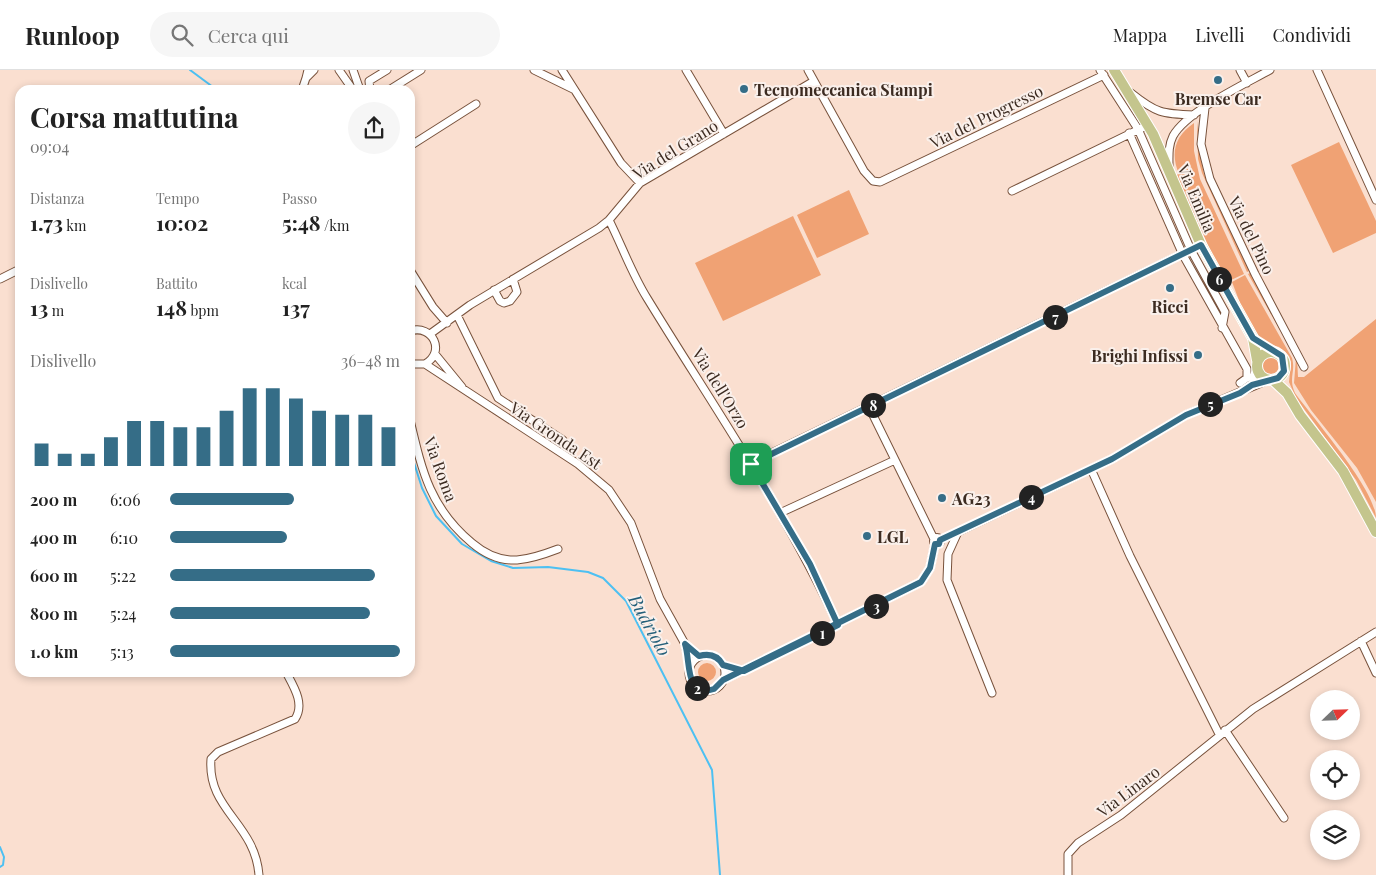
<!DOCTYPE html>
<html lang="it">
<meta charset="utf-8">
<style>
:root{--surface:#fff;--page:#f6f6f6;--text:#222;--muted:#767676;--line:#e0e0e0;--accent:#356d87}
body{margin:0;font-family:"Playfair Display",serif;background:var(--page);color:var(--text);height:100vh;display:flex;flex-direction:column;font-size:19px;white-space:nowrap}
*{box-sizing:border-box;margin:0}
p{font-size:16px;color:var(--muted)}
.icon{flex:none;width:28px;height:28px;fill:none;stroke:currentColor;stroke-width:2;stroke-linecap:round;stroke-linejoin:round}
.map{position:relative;flex:1;overflow:hidden}
.side{position:absolute;left:15px;top:15px;width:400px;height:592px;display:flex;flex-direction:column;background:var(--surface);border-radius:15px;box-shadow:0 2px 8px #0003}
.side>*{flex:none}
.needle{width:32px;rotate:67deg}
.buttons{position:absolute;left:1310px;top:620px;display:grid;gap:10px}
.buttons a{display:grid;place-items:center;width:50px;height:50px;border-radius:50%;background:var(--surface);box-shadow:0 2px 8px #0003;font-size:25px}
.pin{position:absolute;display:grid;place-items:center;width:42px;height:42px;color:#fff;margin:-21px;border-radius:10px;box-shadow:0 2px 8px #0006}
.km{position:absolute;width:25px;height:25px;margin:-12px;border-radius:50%;background:#222;color:#fff;font-size:14px;line-height:25px;text-align:center}
.round{display:grid;place-items:center;flex:none;width:52px;height:52px;border-radius:26px;background:var(--page)}
.headline{display:flex;align-items:center;justify-content:space-between;height:85px;padding:0 15px}
h1{font-size:28px;font-weight:700;line-height:38px}
.stats{display:grid;grid-template-columns:repeat(3,1fr);gap:8px;height:85px;padding:5px 15px}
.stats div{display:grid;align-content:center}
.stats b{font-size:21px;font-weight:700}
.stats small{font-size:14px;font-weight:400}
.stats p{font-size:14px}
.chart{height:140px;padding:10px 15px}
.chart p{display:flex;justify-content:space-between}
.chart svg{width:100%;height:90px;margin-top:5px;stroke:var(--accent);stroke-width:6}
ul{padding:0 15px;list-style:none;font-size:16px}
li{display:grid;grid-template-columns:80px 60px 1fr;align-items:center;height:38px}
li i{height:12px;border-radius:6px;background:var(--accent)}
header{display:flex;align-items:center;gap:30px;box-sizing:border-box;height:70px;padding:0 25px;background:var(--surface);border-bottom:1px solid var(--line)}
header strong{font-size:24px}
nav{display:flex;gap:28px;margin-inline-start:auto;font-size:18px}
.search{width:350px;height:45px;background:var(--page);display:flex;align-items:center;gap:12px;box-sizing:border-box;padding:0 18px;border-radius:28px;color:var(--muted);font-size:19px}
.map>svg:first-child{display:block}
.green{fill:#f0a274}
.lines{fill:none;stroke-linecap:round;stroke-linejoin:round}
.stream{stroke:#4dc0f2;stroke-width:2}
.street-casing{stroke:#78523c;stroke-width:9}
.primary-casing{stroke:#fff;stroke-width:12}
.street{stroke:#fff;stroke-width:7}
.primary{stroke:#c4c58d;stroke-width:10}
.route-casing{stroke:#fff;stroke-width:10}
.route{stroke:#356d87;stroke-width:6}
.poi-dot{fill:#356d87;stroke:#faf0eb;stroke-width:2}
.labels{text-anchor:middle;dominant-baseline:central;stroke-width:4;stroke-linejoin:round;paint-order:stroke}
.poi-label{font-size:16px;font-weight:bold;fill:#3c2b21;stroke:#faf0eb;text-anchor:start}
.street-label{font-size:16px;fill:#3c2b21;stroke:#faf0eb}
.water-label{font-size:18px;font-style:italic;fill:#235f79;stroke:#faf0eb}
</style>
<header>
<strong>Runloop</strong>
<div class="search"><svg class="icon" aria-label="search" viewBox="0 0 24 24"><circle cx="10" cy="10" r="6"/><path d="M15 15l6 6"/></svg>Cerca qui</div>
<nav><a>Mappa</a><a>Livelli</a><a>Condividi</a></nav>
</header>
<div class="map">
<svg width="1376" height="805" viewBox="0 0 1376 805">
<rect width="100%" height="100%" fill="#fadfd0"/>
<path class="green" d="M 1197,51 L 1201,90 L 1204,104 L 1249,201 L 1247,202 L 1202,103 L 1198,89 Z
M 1194,53 L 1194,81 L 1200,109 L 1244,204 L 1231,210 L 1217,195 L 1176,105 L 1179,104 C 1170,83 1175,66 1194,53 Z
M 1339,72 L 1376,151 L 1376,163 L 1333,183 L 1291,95 Z
M 849,120 L 869,164 L 817,188 L 797,145 Z
M 793,146 L 821,205 L 723,251 L 695,193 Z
M 1250,203 L 1297,288 L 1298,307 L 1304,307 L 1376,249 L 1376,432 L 1357,398 L 1311,340 L 1294,313 L 1296,288 L 1248,204 Z
M 1245,205 L 1292,288 C 1296,302 1288,308 1295,323 C 1313,348 1376,420 1376,448 L 1356,410 L 1296,328 L 1289,312 L 1291,292 L 1289,286 L 1279,277 L 1263,272 L 1259,268 L 1239,234 L 1240,233 L 1232,212 Z
M1261 294a10 10 0 1 1 20 0a10 10 0 1 1-20 0Z
M698 602a9 9 0 1 1 18 0a9 9 0 1 1-18 0Z"/>
<g class="lines">
<path class="stream" d="M 190,0 L 217,20
M 410,380 L 422,418 L 436,446 L 462,474 L 491,491 L 513,498 L 548,497 L 588,502 L 603,508 L 626,531 L 712,700 L 720,805
M 0,777 L 4,787 L 3,795 L 0,797"/>
<defs>
<path id="street" d="M 308,0 L 306,8 L 314,0
M 339,0 L 353,20
M 353,0 L 360,20
M 534,0 L 573,19
M 562,0 L 621,93 L 640,113
M 686,0 L 724,64
M 808,0 L 864,101 L 873,111 L 880,112 L 1104,5
M 1100,0 L 1138,59 L 1191,180 L 1225,242 L 1222,258
M 1240,0 L 1247,13
M 1317,0 L 1376,130
M 302,20 L 306,8
M 370,20 L 369,11 L 387,0
M 389,20 L 421,0
M 1131,23 C 1156,43 1162,44 1194,45
M 1205,38 L 1201,74 L 1210,109 L 1255,204 L 1304,297
M 1129,63 L 1183,185 L 1247,299 L 1247,308 L 1240,313
M 410,76 L 476,34
M 1169,97 C 1169,86 1168,76 1173,66 C 1187,41 1245,14 1270,0
M 1012,121 L 1148,55
M 609,150 C 622,176 632,204 647,228 C 713,336 785,439 838,555
M 410,200 L 433,237 L 447,253
M 0,209 L 20,199
M 494,220 L 500,231 L 504,233 L 510,231 L 517,222 L 513,209
M 457,245 L 498,328 L 563,370
M 410,261 C 433,254 446,282 425,294 L 410,294
M 430,264 L 470,235 L 599,158 L 609,150 L 640,113 L 814,11
M 435,284 L 462,317
M 425,294 L 578,394 L 609,420 L 631,453 L 660,529 L 685,574 L 690,596
M 1252,315 L 1256,295
M 869,337 L 934,469
M 410,350 C 422,401 430,438 472,473 C 485,484 501,491 517,490 C 531,489 545,484 558,479
M 751,393 L 1201,175
M 1091,399 L 1130,486 L 1219,664
M 780,443 L 895,390
M933.5 471a3.5 3.5 0 1 1 7 0a3.5 3.5 0 1 1-7 0Z
M 940,470 L 958,462
M 1361,571 L 1376,603
M689 603a18 18 0 1 1 36 0a18 18 0 1 1-36 0Z
M 723,595 L 743,601
M 723,610 L 921,512 L 930,498 L 935,474
M 992,623 L 947,510 L 948,484 L 958,462 L 1112,389 L 1186,345 L 1268,310
M 1225,660 L 1284,748
M 259,805 C 255,753 207,740 211,689 L 218,682 L 295,649 C 305,634 294,617 286,602
M 1068,805 L 1068,784 L 1078,773 L 1121,745 L 1253,639 L 1376,562"/>
<path id="primary" d="M 1114,0 L 1153,64 L 1201,175 L 1253,268 L 1257,290
M1257 296a14 14 0 1 1 28 0a14 14 0 1 1-28 0Z
M 1273,310 L 1287,323 L 1300,345 L 1343,401 L 1376,462"/>
</defs>
<use href="#street" class="street-casing"/>
<use href="#primary" class="primary-casing"/>
<use href="#street" class="street"/>
<use href="#primary" class="primary"/>
</g>
<g class="lines">
<defs>
<path id="route" d="M 751,394 L 810,494 L 838,555 L 744,601 L 723,595 C 718,586 710,583 699,586 L 685,574 C 691,592 684,628 714,619 L 723,610 L 921,512 L 930,498 L 935,474 L 939,474 L 940,470 L 1112,389 L 1186,345 L 1240,323 L 1252,315 L 1278,308 L 1284,301 L 1282,286 L 1253,268 L 1201,175 L 751,394"/>
</defs>
<use href="#route" class="route-casing"/>
<use href="#route" class="route"/>
</g>
<g class="poi-dot">
<circle cx="1218" cy="10" r="5"/>
<circle cx="744" cy="19" r="5"/>
<circle cx="1170" cy="218" r="5"/>
<circle cx="1198" cy="285" r="5"/>
<circle cx="942" cy="428" r="5"/>
<circle cx="867" cy="466" r="5"/>
</g>
<g class="labels">
<g class="poi-label">
<text x="754" y="19">Tecnomeccanica Stampi</text>
<text x="1218" y="28" text-anchor="middle">Bremse Car</text>
<text x="1170" y="236" text-anchor="middle">Ricci</text>
<text x="1188" y="285" text-anchor="end">Brighi Infissi</text>
<text x="952" y="428">AG23</text>
<text x="877" y="466">LGL</text>
</g>
<g class="street-label">
<text transform="translate(986 46) rotate(-26)">Via del Progresso</text>
<text transform="translate(675 79) rotate(-32)">Via del Grano</text>
<text transform="translate(1197 128) rotate(67)">Via Emilia</text>
<text transform="translate(1252 165) rotate(64)">Via del Pino</text>
<text transform="translate(721 318) rotate(58)">Via dell'Orzo</text>
<text transform="translate(556 365) rotate(34)">Via Gronda Est</text>
<text transform="translate(441 399) rotate(70)">Via Roma</text>
<text transform="translate(1128 721) rotate(-37)">Via Linaro</text>
</g>
<g class="water-label">
<text transform="translate(650 555) rotate(61)">Budriolo</text>
</g>
</g>
</svg>
<div class="buttons">
<a><svg class="needle" viewBox="-14 -14 28 28"><path d="M0-13l5 13h-10z" fill="#e53935"/><path d="M0 13l5-13h-10z" fill="#767676"/></svg></a>
<a><svg class="icon" aria-label="locate" viewBox="0 0 24 24"><circle cx="12" cy="12" r="6"/><path d="M12 2v4M12 18v4M2 12h4M18 12h4"/></svg></a>
<a><svg class="icon" aria-label="layers" viewBox="0 0 24 24"><path d="M12 4l9 5-9 5-9-5zM3 14l9 5 9-5"/></svg></a>
</div>
<div class="pin" style="left:751px;top:394px;background:#1e9e55"><svg class="icon" aria-label="arrive" viewBox="0 0 24 24"><path d="M6 21V4h12l-3 4 3 4H6"/></svg></div>
<b class="km" style="left:822px;top:563px">1</b>
<b class="km" style="left:697px;top:618px">2</b>
<b class="km" style="left:876px;top:536px">3</b>
<b class="km" style="left:1031px;top:427px">4</b>
<b class="km" style="left:1210px;top:334px">5</b>
<b class="km" style="left:1219px;top:209px">6</b>
<b class="km" style="left:1055px;top:247px">7</b>
<b class="km" style="left:873px;top:335px">8</b>
<section class="side">
<div class="headline"><div><h1>Corsa mattutina</h1><p>09:04</p></div><a class="round"><svg class="icon" aria-label="share" viewBox="0 0 24 24"><path d="M12 15V3M7 8l5-5 5 5M5 13v7h14v-7"/></svg></a></div>
<div class="stats">
<div><p>Distanza</p><b>1.73<small> km</small></b></div>
<div><p>Tempo</p><b>10:02</b></div>
<div><p>Passo</p><b>5:48<small> /km</small></b></div>
</div>
<div class="stats">
<div><p>Dislivello</p><b>13<small> m</small></b></div>
<div><p>Battito</p><b>148<small> bpm</small></b></div>
<div><p>kcal</p><b>137</b></div>
</div>
<div class="chart"><p><span>Dislivello</span>36–48 m</p>
<svg viewBox="0 0 160 44" preserveAspectRatio="none"><path d="M5 44V33M15 44V38M25 44V38M35 44V30M45 44V22M55 44V22M65 44V25M75 44V25M85 44V17M95 44V6M105 44V6M115 44V11M125 44V17M135 44V19M145 44V19M155 44V25"/></svg>
</div>
<ul>
<li><b>200 m</b>6:06<i style="width:54%"></i></li>
<li><b>400 m</b>6:10<i style="width:51%"></i></li>
<li><b>600 m</b>5:22<i style="width:89%"></i></li>
<li><b>800 m</b>5:24<i style="width:87%"></i></li>
<li><b>1.0 km</b>5:13<i style="width:100%"></i></li>
</ul>
</section>
</div>
